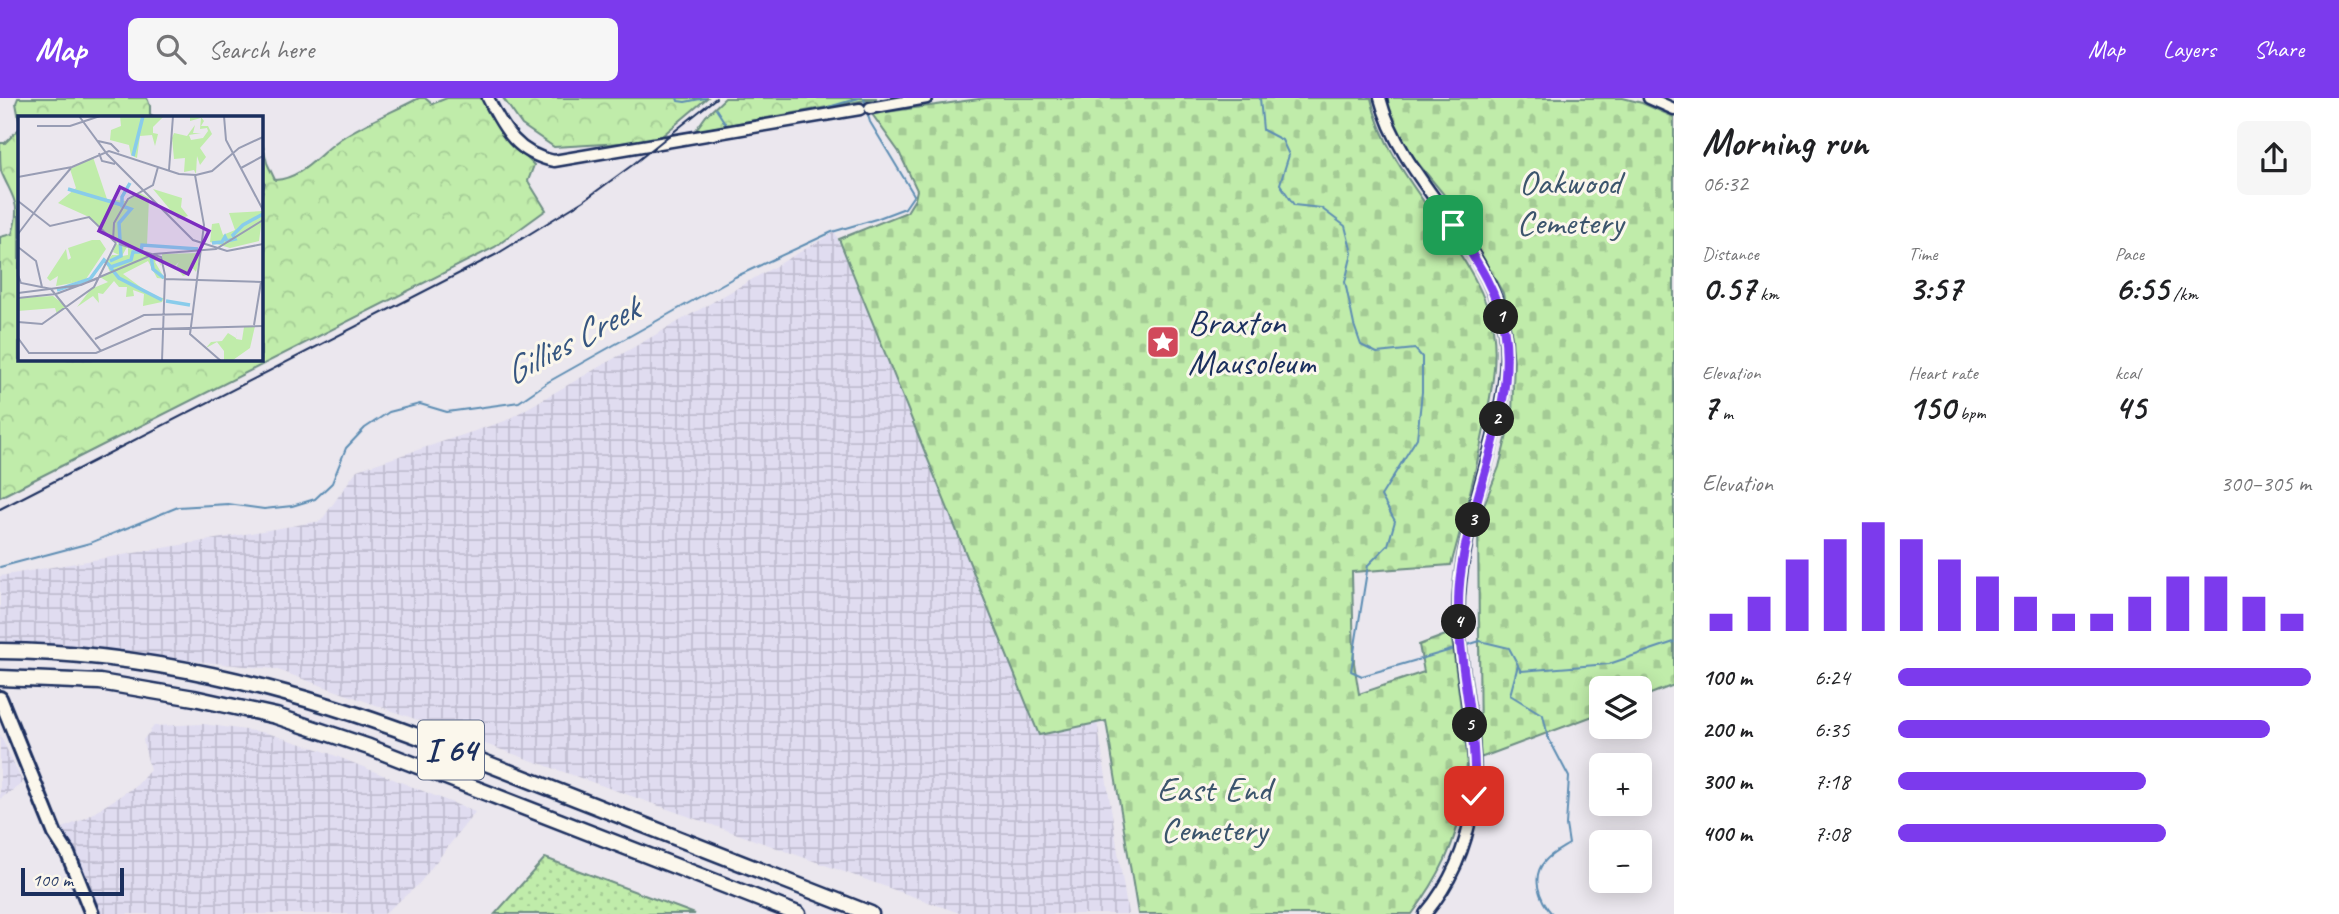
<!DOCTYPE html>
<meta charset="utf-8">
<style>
:root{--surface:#fff;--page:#f6f6f6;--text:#202124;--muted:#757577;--accent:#7c3aed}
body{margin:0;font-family:Caveat,sans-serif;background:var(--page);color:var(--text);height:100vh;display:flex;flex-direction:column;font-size:26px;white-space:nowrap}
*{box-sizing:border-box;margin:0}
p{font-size:23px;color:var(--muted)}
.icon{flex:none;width:38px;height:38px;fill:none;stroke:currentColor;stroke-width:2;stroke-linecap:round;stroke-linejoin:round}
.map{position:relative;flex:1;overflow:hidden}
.side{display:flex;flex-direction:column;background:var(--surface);width:665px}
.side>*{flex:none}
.fabs{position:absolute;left:1589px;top:578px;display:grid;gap:14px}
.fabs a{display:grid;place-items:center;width:63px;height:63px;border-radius:10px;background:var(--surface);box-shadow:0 4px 18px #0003;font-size:35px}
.scale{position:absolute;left:21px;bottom:18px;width:103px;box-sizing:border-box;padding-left:7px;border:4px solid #1b2f5e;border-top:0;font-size:19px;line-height:24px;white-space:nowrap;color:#1b2f5e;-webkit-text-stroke:5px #fbf7ec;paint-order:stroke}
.pin{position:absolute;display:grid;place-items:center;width:60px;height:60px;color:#fff;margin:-30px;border-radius:14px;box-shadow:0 4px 10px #0006}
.km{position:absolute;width:35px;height:35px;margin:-18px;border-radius:50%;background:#222;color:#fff;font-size:19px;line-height:35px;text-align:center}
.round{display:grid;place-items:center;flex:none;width:74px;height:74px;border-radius:10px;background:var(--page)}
.overview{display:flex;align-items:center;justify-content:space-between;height:119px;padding:0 28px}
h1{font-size:38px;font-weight:700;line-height:52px}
.metrics{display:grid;grid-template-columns:repeat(3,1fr);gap:10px;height:119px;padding:7px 28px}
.metrics div{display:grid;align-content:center}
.metrics b{font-size:35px;font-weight:700}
.metrics small{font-size:19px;font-weight:400}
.metrics p{font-size:19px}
.chart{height:196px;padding:14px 28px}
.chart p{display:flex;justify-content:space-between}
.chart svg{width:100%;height:126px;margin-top:7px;stroke:var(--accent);stroke-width:6}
ul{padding:0 28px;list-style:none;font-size:23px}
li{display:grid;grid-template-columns:112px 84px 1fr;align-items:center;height:52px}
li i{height:18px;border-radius:9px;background:var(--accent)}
header{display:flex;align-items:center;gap:42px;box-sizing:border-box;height:98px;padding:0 35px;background:var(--accent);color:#fff}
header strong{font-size:33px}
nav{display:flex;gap:38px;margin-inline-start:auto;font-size:24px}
.search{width:490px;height:63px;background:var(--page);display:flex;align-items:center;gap:18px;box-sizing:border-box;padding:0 24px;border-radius:10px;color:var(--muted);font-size:26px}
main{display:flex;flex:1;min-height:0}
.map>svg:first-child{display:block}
.industrial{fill:url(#industrial-grid)}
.grass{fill:url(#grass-dots);stroke:#6e8e84;stroke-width:2}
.forest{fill:url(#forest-crowns);stroke:#6e8e84;stroke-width:2}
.cemetery{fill:url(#cemetery-stones);stroke:#6e8e84;stroke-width:2}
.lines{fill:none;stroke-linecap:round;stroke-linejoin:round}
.stream{stroke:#5d8db3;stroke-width:2}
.minor-casing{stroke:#1b2f5e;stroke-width:15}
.major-casing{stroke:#1b2f5e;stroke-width:18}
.highway-casing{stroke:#1b2f5e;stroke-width:19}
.minor{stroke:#fbf7ec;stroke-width:10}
.major{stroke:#fbf7ec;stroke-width:12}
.highway{stroke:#fbf7ec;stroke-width:14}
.rail{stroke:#1b2f5e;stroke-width:2}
.route-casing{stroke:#fff;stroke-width:14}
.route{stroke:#7c3aed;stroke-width:9}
.labels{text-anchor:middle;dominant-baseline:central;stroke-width:6;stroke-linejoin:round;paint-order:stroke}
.shield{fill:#fbf7ec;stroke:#5e6b89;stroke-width:2}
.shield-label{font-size:33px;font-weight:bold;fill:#1b2f5e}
.park-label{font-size:35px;fill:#3c556d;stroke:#fbf7ec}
.poi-label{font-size:35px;fill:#1b2f5e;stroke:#fbf7ec;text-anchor:start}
.water-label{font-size:37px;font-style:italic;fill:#365681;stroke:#fbf7ec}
.inset-river{fill:none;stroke:#89cceb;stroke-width:3.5}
.inset-road{fill:none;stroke:#989db4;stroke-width:2}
.view{fill:#7b2cbf;fill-opacity:0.15;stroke:#7b2cbf;stroke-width:3.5}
.inset-edge{fill:none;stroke:#1b2f5e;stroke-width:3.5}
</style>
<header>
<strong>Map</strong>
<div class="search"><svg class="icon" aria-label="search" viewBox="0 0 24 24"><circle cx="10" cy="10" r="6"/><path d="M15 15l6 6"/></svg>Search here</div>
<nav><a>Map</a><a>Layers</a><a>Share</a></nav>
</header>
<main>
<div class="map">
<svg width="1674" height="816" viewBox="0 0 1674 816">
<defs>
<pattern id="industrial-grid" width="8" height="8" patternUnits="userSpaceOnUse" patternTransform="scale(1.75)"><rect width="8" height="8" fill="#e0dcf0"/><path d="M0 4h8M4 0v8" fill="none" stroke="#c0bdd0"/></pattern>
<pattern id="grass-dots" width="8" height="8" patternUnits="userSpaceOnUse" patternTransform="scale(1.75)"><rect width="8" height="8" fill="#c0ecaa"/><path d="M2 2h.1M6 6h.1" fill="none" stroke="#a4cb95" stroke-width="1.8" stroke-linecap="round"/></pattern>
<pattern id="forest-crowns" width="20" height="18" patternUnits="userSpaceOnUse" patternTransform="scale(1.75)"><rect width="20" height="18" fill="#c0ecaa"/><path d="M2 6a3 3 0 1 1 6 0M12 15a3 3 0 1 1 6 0" fill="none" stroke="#a4cb95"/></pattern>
<pattern id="cemetery-stones" width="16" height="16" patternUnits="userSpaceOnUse" patternTransform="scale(1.75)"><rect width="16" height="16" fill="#c0ecaa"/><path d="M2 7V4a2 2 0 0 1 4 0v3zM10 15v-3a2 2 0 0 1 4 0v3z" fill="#a4cb95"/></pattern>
</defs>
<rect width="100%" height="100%" fill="#ebe7ee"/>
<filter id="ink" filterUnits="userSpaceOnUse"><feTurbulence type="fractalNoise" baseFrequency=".0143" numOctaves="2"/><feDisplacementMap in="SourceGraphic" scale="14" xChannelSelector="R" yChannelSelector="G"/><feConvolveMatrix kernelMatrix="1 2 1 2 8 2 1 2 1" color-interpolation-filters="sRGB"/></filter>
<g filter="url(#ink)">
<path class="industrial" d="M 835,134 L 1039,637 L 1097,623 L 1128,816 L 962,816 L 275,571 L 0,543 L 0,478 L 321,423 L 357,372 L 505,323 Z
M 203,626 L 267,635 L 321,652 L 475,714 L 418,787 L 384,816 L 101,816 L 63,730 L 86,720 L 137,687 L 150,672 L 143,642 L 154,628 Z
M 0,637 L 23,685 L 0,701 Z"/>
<path class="grass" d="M 545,760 L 695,816 L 495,816 Z"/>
<path class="forest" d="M 18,0 L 147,0 L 150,8 L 150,16 L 154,19 L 19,21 L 16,5 Z
M 419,0 L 425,0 L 432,6 L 447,0 L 483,0 L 505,38 L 534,67 L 528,83 L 546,112 L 495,149 L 0,399 L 0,139 L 12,136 C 22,104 12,100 1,73 C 0,65 0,53 0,45 L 5,45 L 19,31 L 19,261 L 261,261 L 261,99 L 265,85 L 261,82 L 261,40 L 267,65 L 275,82 C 305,80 321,52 345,38 C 368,24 394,13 419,0 Z
M 503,0 L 707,0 L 656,43 L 554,49 L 522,27 Z
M 725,0 L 877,0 L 695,33 L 706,18 Z"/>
<path class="cemetery" d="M 986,0 L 1371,0 C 1381,50 1418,94 1446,135 C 1465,163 1487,196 1493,231 C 1498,263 1491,295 1485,326 C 1476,374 1464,420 1451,467 L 1352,474 L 1354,565 L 1359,596 L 1424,574 L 1419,547 L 1451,535 L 1468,663 C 1464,676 1465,688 1463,701 C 1457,745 1438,781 1412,816 L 1138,816 L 1106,623 L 1039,637 L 839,141 L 907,114 L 915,101 L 917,92 L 899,54 L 872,16 Z
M 1388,0 L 1623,0 L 1642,5 L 1674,19 L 1674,587 L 1640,600 L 1640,590 L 1601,590 L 1601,615 L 1480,660 L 1478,422 L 1499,369 L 1512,317 L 1514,262 L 1503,195 L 1450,104 L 1390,31 Z"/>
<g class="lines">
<path class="stream" d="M 677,0 L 678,3 L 685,4 L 705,0
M 864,0 L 866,9
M 1260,0 L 1263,32 L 1282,42 L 1289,57 L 1280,86 L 1294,107 L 1321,110 L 1345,128 L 1352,155 L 1345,184 L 1354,227 L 1361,247 L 1377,255 L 1415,251 L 1422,259 L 1422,294 L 1417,340 L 1381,398 L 1395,423 L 1388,447 L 1368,467 L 1351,573 L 1362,578 L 1458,550
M 716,11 L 727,28 L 734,28
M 812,14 L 859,0
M 0,469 L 90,445 L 178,409 L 228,406 L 264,411 L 292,408 L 315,401 L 332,385 L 346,350 L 365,330 L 389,314 L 420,306 L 447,314 L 519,304 L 548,284 L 735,179 L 832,134 L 876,121 L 905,110 L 914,97 L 870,24 L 867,14
M 1464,548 L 1480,543 L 1509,550 L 1518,567 L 1510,597 L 1543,617 L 1548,639 L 1569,679 L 1566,727 L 1569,746 C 1561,751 1551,756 1545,763 C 1530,779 1540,802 1552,816
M 1518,568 L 1521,573 L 1609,566 L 1674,544"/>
<defs>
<path id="minor" d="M 488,0 C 504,32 518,56 554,63 L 860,11
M 1380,0 C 1402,85 1489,143 1504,231 C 1510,265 1502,303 1494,336 C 1482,385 1465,435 1460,485 C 1451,561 1484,638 1472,711 C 1466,750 1450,786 1425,816
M 1649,0 L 1674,11
M 870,10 L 927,0"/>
<path id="major" d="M 0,600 L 55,736 L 68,756 L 92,816"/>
<path id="highway" d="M 0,553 C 145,554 282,588 417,638 L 871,816
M 0,580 L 100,584 L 194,600 L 276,618 L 369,649 L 798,816"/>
</defs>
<use href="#minor" class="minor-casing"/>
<use href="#major" class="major-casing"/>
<use href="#highway" class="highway-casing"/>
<use href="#minor" class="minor"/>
<use href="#major" class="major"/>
<use href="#highway" class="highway"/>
<path class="rail" d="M 0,411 L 497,156 L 583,103 L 631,68 L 716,0"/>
</g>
</g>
<g class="lines" filter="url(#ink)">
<defs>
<path id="route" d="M 1453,127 C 1474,159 1498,193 1504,232 C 1518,313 1464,410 1459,492 C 1455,562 1479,629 1474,698"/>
</defs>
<use href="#route" class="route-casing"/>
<use href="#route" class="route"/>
</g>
<defs>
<symbol id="sight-square" viewBox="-11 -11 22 22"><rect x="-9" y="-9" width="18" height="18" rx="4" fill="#d1495b" stroke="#fbf7ec"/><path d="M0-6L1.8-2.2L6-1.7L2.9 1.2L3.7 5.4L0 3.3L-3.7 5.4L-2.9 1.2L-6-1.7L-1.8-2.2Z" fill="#fff"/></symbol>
</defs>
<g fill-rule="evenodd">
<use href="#sight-square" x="1144" y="225" width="38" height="38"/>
</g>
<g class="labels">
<rect class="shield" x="418" y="622.5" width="66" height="59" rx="5"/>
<g class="shield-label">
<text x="451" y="652">I 64</text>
</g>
<g class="park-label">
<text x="1570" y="84">Oakwood<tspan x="1570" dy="40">Cemetery</tspan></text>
<text x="1214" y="691">East End<tspan x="1214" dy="40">Cemetery</tspan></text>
</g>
<g class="poi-label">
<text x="1188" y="224">Braxton<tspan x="1188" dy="40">Mausoleum</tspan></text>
</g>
<g class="water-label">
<text transform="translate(571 242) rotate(-28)">Gillies Creek</text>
</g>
</g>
<g transform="translate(18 18)">
<rect width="245" height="245" fill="#ebe7ee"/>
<path d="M 135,73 L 164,82 L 163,91 L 170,100 L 160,103 ZM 74,124 L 82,124 L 88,133 L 68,163 L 54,167 L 48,145 L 53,142 L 50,132 Z" fill="#c0ecaa"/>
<path d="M 102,0 L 146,0 L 135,11 L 135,17 L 140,18 L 137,30 L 134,19 L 122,20 L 119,42 L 113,39 L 111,29 L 92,24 L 93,14 L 103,10 ZM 172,0 L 183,1 L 186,5 L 183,10 L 190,10 L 194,18 L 182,32 L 188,41 L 182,49 L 179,40 L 178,58 L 176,54 L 166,56 L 167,42 L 156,43 L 154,22 L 156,17 L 169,20 L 177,9 L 175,17 L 183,17 L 171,19 L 173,24 L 185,22 L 190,15 L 189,12 L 182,13 L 183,2 L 172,5 ZM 245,95 L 241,125 L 212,132 L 192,126 L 194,108 L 201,107 L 205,119 L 217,114 L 211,97 ZM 98,128 L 109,131 L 104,140 L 110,139 L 110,132 L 142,141 L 143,150 L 139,143 L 137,146 L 147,163 L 139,162 L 130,145 L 105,158 L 136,181 L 146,182 L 144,186 L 125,190 L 126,178 L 115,174 L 116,180 L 108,181 L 109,171 L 101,171 L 96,165 L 85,178 L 80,177 L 81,187 L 75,180 L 59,191 L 73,173 L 90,166 L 82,161 L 92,156 L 88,147 L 94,139 L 101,139 L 95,136 ZM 48,133 L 54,167 L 38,170 L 40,160 L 32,165 L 29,162 ZM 183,137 L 178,156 L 173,150 L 172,158 L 165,160 L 158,151 L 161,146 L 157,150 L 144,146 L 144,138 ZM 237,210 L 232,232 L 215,244 L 206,245 L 206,235 L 199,226 L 188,232 L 193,226 L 204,225 L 210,217 L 218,222 L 219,214 L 218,223 L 224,224 L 226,211 Z" fill="#c0ecaa"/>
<path d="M 75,41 L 89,83 L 109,85 L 122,77 L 131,82 L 129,129 L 124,129 L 124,134 L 99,127 L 71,101 L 40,87 L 58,72 L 52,53 Z" fill="#c0ecaa"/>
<path d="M 35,180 L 49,191 L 39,198 L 37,192 L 0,195 L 0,182 Z" fill="#c0ecaa"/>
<path class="inset-river" d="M 115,40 L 125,0M 50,73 L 104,89M 194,127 L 204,126 L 207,121 L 209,125 L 217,123 L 215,119 L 225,109 L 245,98M 133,140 L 135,153 L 146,162M 92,145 L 103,140 L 101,107 L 113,93 L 104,90 L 104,81 L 112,67M 92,151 L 101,162 L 144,184M 39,174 L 72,163 L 86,144 L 93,151 L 113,144 L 115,136 L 123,136 L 124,129 L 180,133M 148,185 L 172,189"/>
<path class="inset-road" d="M 61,0 L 89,38 L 175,124 L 209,135 L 245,128M 206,0 L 208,24 L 245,94M 19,10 L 52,10 L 82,0M 80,25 L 93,28 L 101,36M 81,37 L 84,45 L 97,48M 223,52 L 245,40M 151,54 L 155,0M 177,59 L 186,109 L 172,218 L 203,245M 0,61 L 54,51 L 91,35 L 161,58 L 178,59 L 194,55 L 221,32 L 245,21M 0,85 L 32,110 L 71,101 L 98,127M 25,85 L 53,52M 0,118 L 25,85M 95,125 L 96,107 L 110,83 L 135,69 L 140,51M 101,128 L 124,135M 0,131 L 18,145 L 24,171M 124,135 L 143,141 L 147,159 L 144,245M 0,159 L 3,167 L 33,173 L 83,235M 147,163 L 245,166M 0,177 L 63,169 L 136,138 L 198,133 L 245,104M 38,178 L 81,162M 0,182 L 38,178M 0,206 L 24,208 L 76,171 L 98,127M 236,209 L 243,166M 0,222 L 11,237 L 78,237 L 134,213 L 245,210M 77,223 L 126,199 L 174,198"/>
<path class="view" d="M 102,71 L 191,115 L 170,158 L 81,115 Z"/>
<rect width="245" height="245" class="inset-edge"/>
</g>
</svg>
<div class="fabs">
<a><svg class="icon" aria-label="layers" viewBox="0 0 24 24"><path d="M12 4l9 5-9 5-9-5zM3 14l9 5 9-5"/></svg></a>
<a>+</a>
<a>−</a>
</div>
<div class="scale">100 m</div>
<div class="pin" style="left:1453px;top:127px;background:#1e9e55"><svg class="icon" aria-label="arrive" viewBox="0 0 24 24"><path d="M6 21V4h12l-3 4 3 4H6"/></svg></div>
<div class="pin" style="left:1474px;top:698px;background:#d93025"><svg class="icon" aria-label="check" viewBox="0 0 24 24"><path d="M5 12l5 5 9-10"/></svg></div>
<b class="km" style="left:1501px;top:219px">1</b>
<b class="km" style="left:1497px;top:321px">2</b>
<b class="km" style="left:1473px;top:422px">3</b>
<b class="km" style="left:1459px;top:524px">4</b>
<b class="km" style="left:1470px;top:627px">5</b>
</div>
<section class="side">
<div class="overview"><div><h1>Morning run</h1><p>06:32</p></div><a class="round"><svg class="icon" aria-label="share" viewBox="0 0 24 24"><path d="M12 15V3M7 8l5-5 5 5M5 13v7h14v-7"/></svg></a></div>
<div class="metrics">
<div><p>Distance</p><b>0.57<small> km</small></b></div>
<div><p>Time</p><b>3:57</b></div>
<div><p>Pace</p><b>6:55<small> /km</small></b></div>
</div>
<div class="metrics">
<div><p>Elevation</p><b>7<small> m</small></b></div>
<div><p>Heart rate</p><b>150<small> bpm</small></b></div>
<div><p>kcal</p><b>45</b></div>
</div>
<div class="chart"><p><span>Elevation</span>300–305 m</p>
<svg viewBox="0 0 160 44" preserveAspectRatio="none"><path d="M5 44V38M15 44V32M25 44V19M35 44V12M45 44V6M55 44V12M65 44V19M75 44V25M85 44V32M95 44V38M105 44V38M115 44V32M125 44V25M135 44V25M145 44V32M155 44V38"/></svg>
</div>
<ul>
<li><b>100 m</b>6:24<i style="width:100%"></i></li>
<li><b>200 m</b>6:35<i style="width:90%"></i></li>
<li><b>300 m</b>7:18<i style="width:60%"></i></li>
<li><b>400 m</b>7:08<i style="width:65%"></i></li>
</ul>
</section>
</main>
